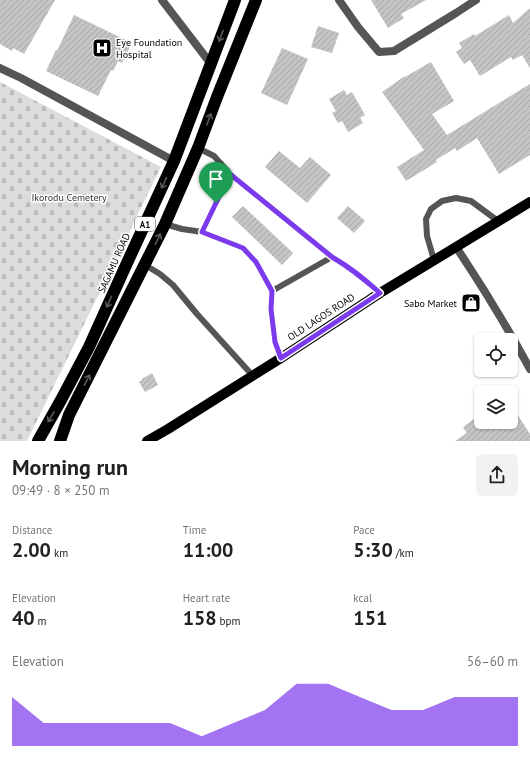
<!DOCTYPE html>
<meta charset="utf-8">
<style>
:root{--surface:#fff;--page:#f2f2f2;--text:#202124;--muted:#757577;--accent:#7c3aed}
body{margin:0;font-family:"PT Sans",sans-serif;background:var(--page);color:var(--text);height:100vh;display:flex;flex-direction:column;font-size:15px;white-space:nowrap}
*{box-sizing:border-box;margin:0}
p{font-size:13px;color:var(--muted)}
.icon{flex:none;width:22px;height:22px;fill:none;stroke:currentColor;stroke-width:2;stroke-linecap:round;stroke-linejoin:round}
.map{position:relative;height:441px;overflow:hidden}
.side{display:flex;flex-direction:column;background:var(--surface);flex:1}
.side>*{flex:none}
.tools{position:absolute;left:474px;top:333px;display:grid;gap:8px}
.tools a{display:grid;place-items:center;width:44px;height:44px;border-radius:6px;background:var(--surface);box-shadow:0 1px 3px #0004;font-size:20px}
.pin{position:absolute;display:grid;place-items:center;width:34px;height:34px;color:#fff;margin:-41px -17px;border-radius:50% 50% 50% 0;rotate:-45deg;box-shadow:0 0 4px #0007}
.pin .icon{rotate:45deg}
.round{display:grid;place-items:center;flex:none;width:42px;height:42px;border-radius:6px;background:var(--page)}
.overview{display:flex;align-items:center;justify-content:space-between;height:68px;padding:0 12px}
h1{font-size:22px;font-weight:600;line-height:30px}
.metrics{display:grid;grid-template-columns:repeat(3,1fr);gap:6px;height:68px;padding:4px 12px}
.metrics div{display:grid;align-content:center}
.metrics b{font-size:20px;font-weight:600}
.metrics small{font-size:11px;font-weight:400}
.metrics p{font-size:11px}
.chart{height:112px;padding:8px 12px}
.chart p{display:flex;justify-content:space-between}
.chart svg{width:100%;height:72px;margin-top:4px;fill:var(--accent);opacity:.7}
.map>svg:first-child{display:block}
.cemetery{fill:url(#cemetery-stones)}
.building{fill:url(#building-hatch)}
.lines{fill:none;stroke-linecap:round;stroke-linejoin:round}
.lane{stroke:#555;stroke-width:6}
.street{stroke:#555;stroke-width:8}
.primary{stroke:#000;stroke-width:10}
.highway{stroke:#000;stroke-width:12}
.oneway{stroke:#595959}
.route-casing{stroke:#fff;stroke-width:8}
.route{stroke:#7c3aed;stroke-width:5}
.labels{text-anchor:middle;dominant-baseline:central;stroke-width:3;stroke-linejoin:round;paint-order:stroke}
.shield{fill:#fff;stroke:#4c4c4c;stroke-width:1}
.shield-label{font-size:9px;font-weight:bold;fill:#000}
.poi-label{font-size:10px;fill:#000;stroke:#fff;text-anchor:start}
.park-label{font-size:10px;fill:#333;stroke:#fff}
.street-label{font-size:10px;fill:#000;stroke:#fff}
</style>
<div class="map">
<svg width="530" height="441" viewBox="0 0 530 441">
<defs>
<pattern id="cemetery-stones" width="16" height="16" patternUnits="userSpaceOnUse"><rect width="16" height="16" fill="#dcdcdc"/><path d="M2 7V4a2 2 0 0 1 4 0v3zM10 15v-3a2 2 0 0 1 4 0v3z" fill="#bbb"/></pattern>
<pattern id="building-hatch" width="6" height="6" patternUnits="userSpaceOnUse"><rect width="6" height="6" fill="#c4c4c4"/><path d="M-1 1l2-2M0 6l6-6M5 7l2-2" fill="none" stroke="#a7a7a7"/></pattern>
</defs>
<rect width="100%" height="100%" fill="#fff"/>
<path class="cemetery" d="M 0,82 L 161,167 L 27,441 L 0,441 Z"/>
<path class="building" d="M 0,0 L 55,0 L 24,54 L 13,48 L 12,51 L 0,44 Z
M 371,0 L 426,0 L 401,14 L 404,18 L 388,28 Z
M 530,8 L 530,68 L 522,55 L 513,60 L 511,57 L 480,76 L 470,60 L 464,64 L 456,52 L 462,48 L 459,43 L 474,34 L 475,36 L 509,15 L 513,23 Z
M 74,15 L 132,43 L 122,63 L 118,61 L 113,71 L 111,70 L 98,96 L 46,71 L 56,50 L 57,51 Z
M 318,26 L 339,33 L 332,53 L 311,47 Z
M 282,48 L 308,59 L 287,105 L 261,93 Z
M 431,62 L 454,101 L 432,114 L 447,135 L 530,84 L 530,155 L 499,174 L 477,138 L 457,151 L 455,148 L 436,160 L 437,162 L 406,181 L 397,167 L 424,150 L 382,92 L 405,76 L 405,77 Z
M 344,90 L 347,95 L 352,92 L 365,115 L 360,118 L 363,123 L 348,132 L 342,121 L 338,123 L 332,113 L 336,111 L 329,99 Z
M 279,151 L 300,168 L 310,157 L 331,175 L 307,203 L 265,167 Z
M 243,206 L 293,253 L 282,265 L 232,217 Z
M 348,206 L 365,221 L 354,233 L 337,218 Z
M 152,373 L 158,385 L 145,392 L 139,382 L 142,380 L 142,379 Z
M 481,414 L 481,422 L 511,422 L 511,418 L 517,414 L 530,434 L 530,441 L 455,441 L 467,433 L 463,427 Z"/>
<g class="lines">
<path class="lane" d="M 198,148 L 214,156 L 230,174 L 332,257
M 165,224 L 182,229 L 202,232 L 243,248 L 256,262 L 272,291
M 202,232 L 230,174
M 434,260 L 427,236 L 426,219 L 431,209 L 442,201 L 456,198 L 471,201 L 498,221
M 145,265 L 160,274 L 173,285 L 197,314 L 253,376
M 281,358 L 275,342 L 271,309 L 272,291 L 332,257 C 351,268 363,278 380,293"/>
<path class="street" d="M 162,0 L 211,64
M 339,0 L 358,27 L 379,52 L 394,51 L 456,13 L 476,0
M 0,68 L 21,78 L 174,161
M 456,247 C 483,287 507,327 530,369"/>
<path class="primary" d="M 147,441 L 168,429 L 281,358 L 380,293 L 456,247 L 530,202"/>
<path class="highway" d="M 38,441 L 61,400 L 89,347 L 127,263 L 174,161 L 235,0
M 60,441 L 69,415 L 165,224 L 198,148 L 217,97 L 256,0"/>
</g>
<defs><path id="oneway-shaft" d="M-6 0H5M1.5-3L5.5 0L1.5 3" fill="none" stroke-width="1.6" stroke-linecap="round" stroke-linejoin="round"/></defs>
<g class="oneway">
<use href="#oneway-shaft" transform="translate(221 36) rotate(111)"/>
<use href="#oneway-shaft" transform="translate(209 119) rotate(-70)"/>
<use href="#oneway-shaft" transform="translate(164 183) rotate(115)"/>
<use href="#oneway-shaft" transform="translate(158 239) rotate(-64)"/>
<use href="#oneway-shaft" transform="translate(109 302) rotate(114)"/>
<use href="#oneway-shaft" transform="translate(87 380) rotate(-63)"/>
<use href="#oneway-shaft" transform="translate(51 417) rotate(121)"/>
</g>
<g class="lines">
<defs>
<path id="route" d="M 230,174 L 332,257 C 351,268 363,278 380,293 L 281,358 L 275,342 L 271,309 L 272,291 L 256,262 L 243,248 L 202,232 Z"/>
</defs>
<use href="#route" class="route-casing"/>
<use href="#route" class="route"/>
</g>
<defs>
<symbol id="hospital-square" viewBox="-11 -11 22 22"><rect x="-9" y="-9" width="18" height="18" rx="4" fill="#000" stroke="#fff"/><path d="M-5-5h3v3.5h4V-5h3V5h-3V1.5h-4V5h-3Z" fill="#fff"/></symbol>
<symbol id="shop-square" viewBox="-11 -11 22 22"><rect x="-9" y="-9" width="18" height="18" rx="4" fill="#000" stroke="#fff"/><path d="M-5-2.5h2.3a2.7 3.5 0 0 1 5.4 0H5L5.5 6h-11ZM-1.5-2.5h3a1.5 2.3 0 0 0-3 0Z" fill="#fff"/></symbol>
</defs>
<g fill-rule="evenodd">
<use href="#hospital-square" x="91" y="37" width="22" height="22"/>
<use href="#shop-square" x="460" y="292" width="22" height="22"/>
</g>
<g class="labels">
<rect class="shield" x="135" y="217" width="20" height="14" rx="3"/>
<g class="shield-label">
<text x="145" y="224">A1</text>
</g>
<g class="poi-label">
<text x="116" y="42">Eye Foundation<tspan x="116" dy="12">Hospital</tspan></text>
<text x="457" y="303" text-anchor="end">Sabo Market</text>
</g>
<g class="park-label">
<text x="69" y="197">Ikorodu Cemetery</text>
</g>
<g class="street-label">
<text transform="translate(114 263) rotate(-66)">SAGAMU ROAD</text>
<text transform="translate(321 317) rotate(-33)">OLD LAGOS ROAD</text>
</g>
</g>
</svg>
<div class="tools">
<a><svg class="icon" aria-label="locate" viewBox="0 0 24 24"><circle cx="12" cy="12" r="6"/><path d="M12 2v4M12 18v4M2 12h4M18 12h4"/></svg></a>
<a><svg class="icon" aria-label="layers" viewBox="0 0 24 24"><path d="M12 4l9 5-9 5-9-5zM3 14l9 5 9-5"/></svg></a>
</div>
<div class="pin" style="left:216px;top:203px;background:#1e9e55"><svg class="icon" aria-label="arrive" viewBox="0 0 24 24"><path d="M6 21V4h12l-3 4 3 4H6"/></svg></div>
</div>
<section class="side">
<div class="overview"><div><h1>Morning run</h1><p>09:49 · 8 × 250 m</p></div><a class="round"><svg class="icon" aria-label="share" viewBox="0 0 24 24"><path d="M12 15V3M7 8l5-5 5 5M5 13v7h14v-7"/></svg></a></div>
<div class="metrics">
<div><p>Distance</p><b>2.00<small> km</small></b></div>
<div><p>Time</p><b>11:00</b></div>
<div><p>Pace</p><b>5:30<small> /km</small></b></div>
</div>
<div class="metrics">
<div><p>Elevation</p><b>40<small> m</small></b></div>
<div><p>Heart rate</p><b>158<small> bpm</small></b></div>
<div><p>kcal</p><b>151</b></div>
</div>
<div class="chart"><p><span>Elevation</span>56–60 m</p>
<svg viewBox="0 0 160 44" preserveAspectRatio="none"><path d="M0 44V14L10 30L20 30L30 30L40 30L50 30L60 38L70 30L80 22L90 6L100 6L110 14L120 22L130 22L140 14L150 14L160 14V44z"/></svg>
</div>
</section>
